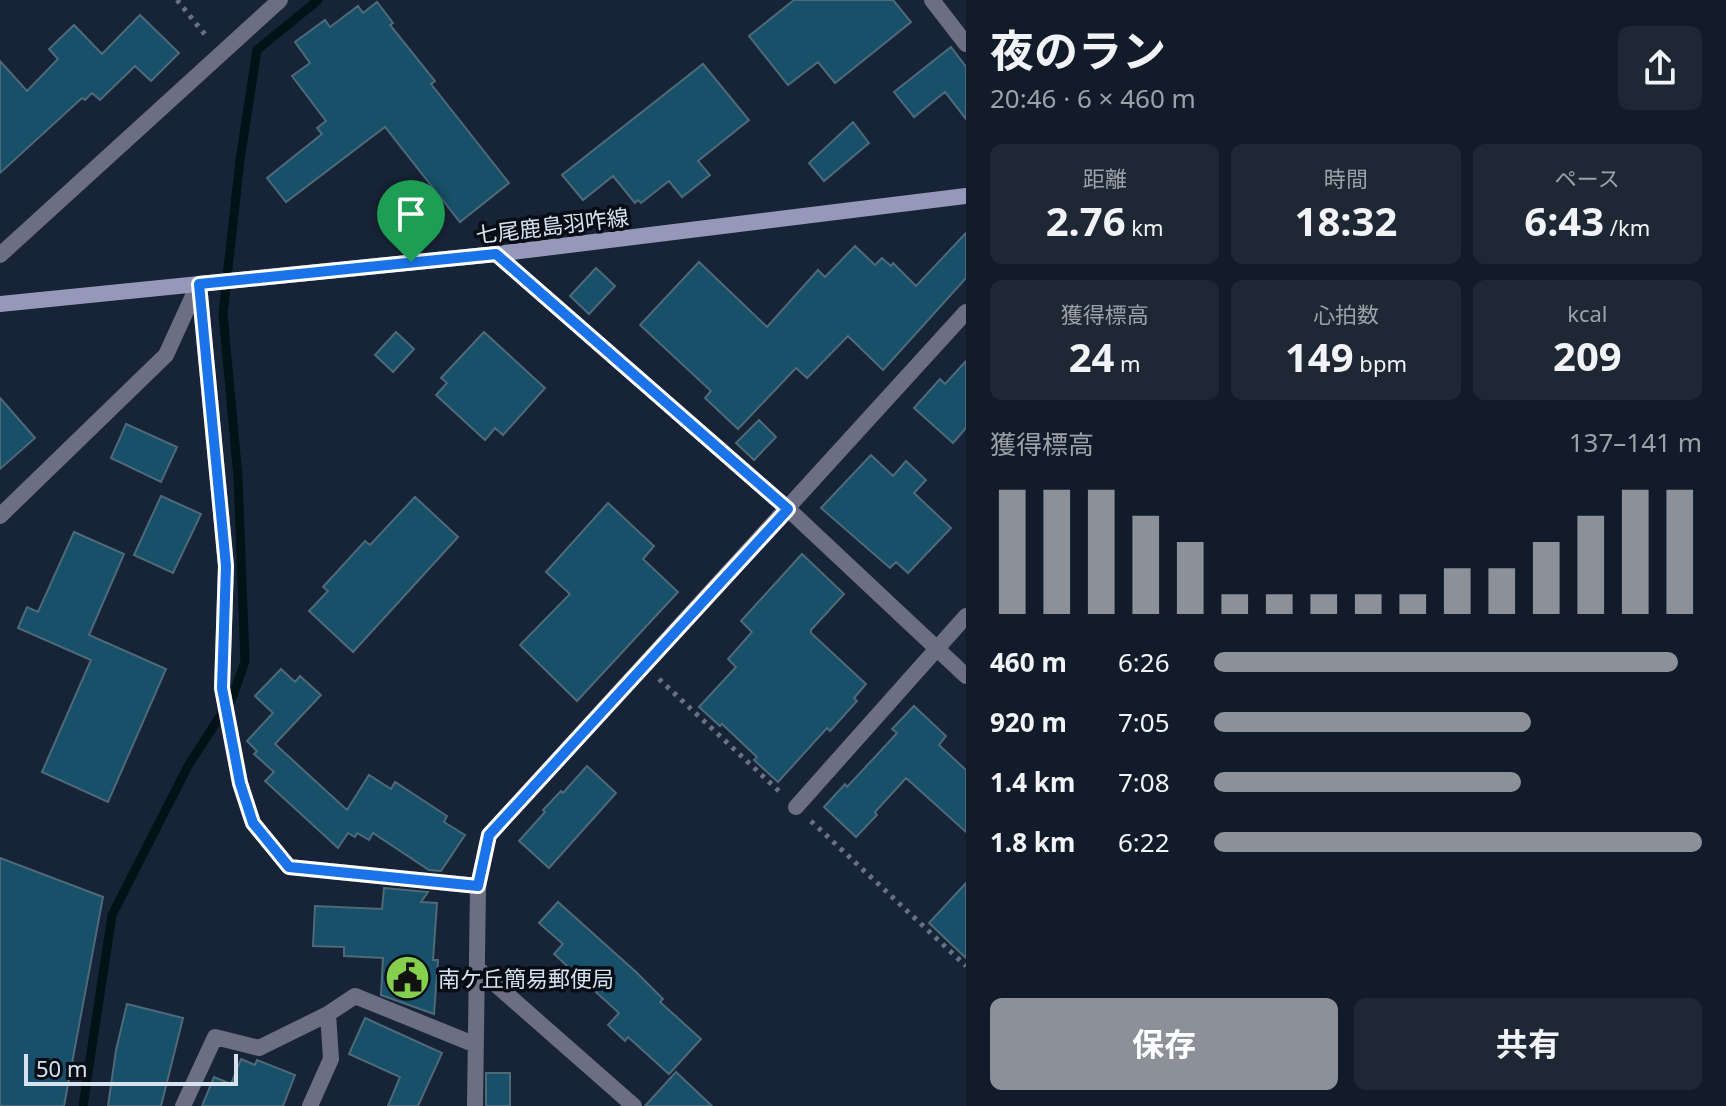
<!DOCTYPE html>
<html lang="ja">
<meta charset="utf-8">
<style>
:root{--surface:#111b29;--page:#1e2835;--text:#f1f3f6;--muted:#9ca1a8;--accent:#8c9099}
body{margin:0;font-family:"Noto Sans","Noto Sans JP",sans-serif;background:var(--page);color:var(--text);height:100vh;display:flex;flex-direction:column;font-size:30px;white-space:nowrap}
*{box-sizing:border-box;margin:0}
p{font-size:26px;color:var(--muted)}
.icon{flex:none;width:44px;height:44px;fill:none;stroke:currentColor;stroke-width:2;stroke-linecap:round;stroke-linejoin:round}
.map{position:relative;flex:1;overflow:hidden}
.details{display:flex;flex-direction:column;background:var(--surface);width:760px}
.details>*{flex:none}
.scale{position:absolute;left:24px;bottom:20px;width:214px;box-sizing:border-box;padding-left:8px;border:4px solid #d8e1ee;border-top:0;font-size:22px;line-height:28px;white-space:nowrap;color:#d8e1ee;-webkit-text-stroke:6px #070d15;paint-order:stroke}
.pin{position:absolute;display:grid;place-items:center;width:68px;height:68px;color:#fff;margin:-82px -34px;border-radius:50% 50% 50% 0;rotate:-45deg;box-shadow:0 0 8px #0007}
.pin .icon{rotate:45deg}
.round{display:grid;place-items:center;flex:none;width:84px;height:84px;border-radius:12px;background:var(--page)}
.summary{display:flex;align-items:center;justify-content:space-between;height:136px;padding:0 24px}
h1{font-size:44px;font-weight:700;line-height:60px}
.stats{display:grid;grid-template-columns:repeat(3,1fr);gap:12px;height:136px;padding:8px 24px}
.stats div{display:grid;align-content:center;border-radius:12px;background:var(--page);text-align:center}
.stats b{font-size:40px;font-weight:700}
.stats small{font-size:22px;font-weight:400}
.stats p{font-size:22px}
.chart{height:224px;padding:16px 24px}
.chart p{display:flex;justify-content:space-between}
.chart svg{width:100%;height:144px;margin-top:8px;stroke:var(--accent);stroke-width:6}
.button{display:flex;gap:16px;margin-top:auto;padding:16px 24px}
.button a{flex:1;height:92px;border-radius:12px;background:var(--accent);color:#fff;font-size:32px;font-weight:700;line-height:92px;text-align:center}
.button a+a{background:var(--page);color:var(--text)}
ul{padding:0 24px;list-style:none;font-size:26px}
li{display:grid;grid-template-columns:128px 96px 1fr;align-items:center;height:60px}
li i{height:20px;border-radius:10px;background:var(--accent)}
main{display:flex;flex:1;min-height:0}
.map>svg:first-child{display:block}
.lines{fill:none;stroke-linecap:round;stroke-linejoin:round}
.stream{stroke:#011316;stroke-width:9}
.building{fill:#184f69;stroke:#4e6a79;stroke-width:2}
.path{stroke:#677283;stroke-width:5;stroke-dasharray:4 6;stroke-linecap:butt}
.minor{stroke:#6c6e82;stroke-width:16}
.secondary{stroke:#9698b9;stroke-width:16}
.route-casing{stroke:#fff;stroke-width:16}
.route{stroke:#1a73e8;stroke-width:10}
.labels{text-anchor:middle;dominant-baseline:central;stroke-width:7;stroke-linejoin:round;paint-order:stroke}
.street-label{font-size:22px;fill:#d8e1ee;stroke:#070d15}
.poi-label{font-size:22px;fill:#d8e1ee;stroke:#070d15;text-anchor:start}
</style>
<main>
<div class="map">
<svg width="966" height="1106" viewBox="0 0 966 1106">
<rect width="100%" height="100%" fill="#172437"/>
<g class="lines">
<path class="stream" d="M 83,1106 L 112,915 L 188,766 L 233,696 L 245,661 L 238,477 L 223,314 L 240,160 L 257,50 L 318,0"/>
</g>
<path class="building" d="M 794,0 L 893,0 L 911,22 L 835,83 L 818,62 L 788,85 L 749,36 Z
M 377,2 L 393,23 L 390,25 L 435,81 L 431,84 L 509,183 L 460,222 L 385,127 L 286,202 L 267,178 L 322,134 L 317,128 L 326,121 L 292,76 L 310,63 L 295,42 L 325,20 L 330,27 L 358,6 L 363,13 Z
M 140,15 L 179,53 L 151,81 L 135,66 L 100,100 L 92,93 L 85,100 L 82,98 L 0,173 L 0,61 L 27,91 L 58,59 L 49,49 L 74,25 L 102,54 Z
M 951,47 L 966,67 L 966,119 L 945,92 L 914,117 L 894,92 Z
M 703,64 L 749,120 L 698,161 L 710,175 L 682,197 L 669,181 L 641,203 L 638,200 L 635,203 L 613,176 L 583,200 L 562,175 Z
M 853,122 L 869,143 L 824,181 L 809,163 Z
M 966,233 L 966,278 L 883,370 L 848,336 L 807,378 L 796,368 L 738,429 L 705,398 L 711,391 L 640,325 L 699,262 L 767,327 L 818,270 L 825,277 L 855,246 L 875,265 L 882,258 L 891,266 L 893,263 L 916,286 Z
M 596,268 L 615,286 L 589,314 L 570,296 Z
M 396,332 L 414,349 L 393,372 L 375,355 Z
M 484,332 L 545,388 L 503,435 L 495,428 L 485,440 L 436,395 L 447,383 L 441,378 Z
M 966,361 L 966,428 L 953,443 L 914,408 L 940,379 L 945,384 Z
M 0,398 L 35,438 L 0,469 Z
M 759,420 L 776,437 L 754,460 L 736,443 Z
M 126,424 L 177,447 L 161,482 L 111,458 Z
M 871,455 L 893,476 L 906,461 L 926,480 L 914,493 L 951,528 L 908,573 L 896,562 L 890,568 L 821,508 Z
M 161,496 L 201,514 L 173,573 L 134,555 Z
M 415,497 L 458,537 L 353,652 L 309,611 L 328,591 L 323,587 L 365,541 L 370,545 Z
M 608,503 L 654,546 L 643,559 L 678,592 L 577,701 L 520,645 L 570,594 L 546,572 Z
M 74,532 L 124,554 L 89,635 L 166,669 L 108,802 L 42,772 L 91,660 L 18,628 L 27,607 L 38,612 Z
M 802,554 L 844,594 L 811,630 L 811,633 L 866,684 L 854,698 L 857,701 L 830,731 L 827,728 L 778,782 L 754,760 L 757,757 L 722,724 L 720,726 L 699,707 L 736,667 L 728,659 L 752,632 L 741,621 Z
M 281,669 L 295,682 L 300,676 L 321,695 L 275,744 L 347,810 L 369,775 L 391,789 L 395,782 L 447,816 L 444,822 L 465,835 L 441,871 L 429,870 L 373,833 L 369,840 L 357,833 L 355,837 L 348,833 L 338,848 L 265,781 L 274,772 L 254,754 L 257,751 L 247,741 L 273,713 L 255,696 Z
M 914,706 L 946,736 L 939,745 L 966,770 L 966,832 L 906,778 L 875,812 L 877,815 L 856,837 L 824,807 L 845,784 L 847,787 L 887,744 L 897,733 L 892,729 Z
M 587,766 L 616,793 L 549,868 L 519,841 L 545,812 L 543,810 L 561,791 L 563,793 Z
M 0,858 L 103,897 L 64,1106 L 0,1106 Z
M 966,883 L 966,958 L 929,923 Z
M 384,888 L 428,892 L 421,902 L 437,903 L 433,960 L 438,960 L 434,1014 L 381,995 L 383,958 L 344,956 L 344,947 L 313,946 L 315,906 L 382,909 Z
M 558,902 L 636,972 L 663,999 L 660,1002 L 701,1039 L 669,1074 L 628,1037 L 625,1041 L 608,1025 L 619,1013 L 554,954 L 563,944 L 539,923 Z
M 127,1004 L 183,1018 L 161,1106 L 108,1106 L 116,1050 Z
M 365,1018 L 442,1053 L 418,1106 L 388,1106 L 400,1077 L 349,1054 Z
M 241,1059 L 255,1065 L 257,1060 L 295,1075 L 283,1106 L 202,1106 L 214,1077 L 231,1084 Z
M 676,1072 L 712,1106 L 645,1106 Z
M 486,1073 L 510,1073 L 510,1106 L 486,1106 Z"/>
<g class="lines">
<path class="path" d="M 177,0 L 207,37
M 659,679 L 781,793
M 811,821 L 966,966"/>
<path class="minor" d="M 932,0 L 966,44
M 496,254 L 788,509 L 966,676
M 0,255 L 280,0
M 199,284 L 226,566 L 222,688 L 240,783 L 253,823 L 289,867 L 478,886
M 0,516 L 166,355 L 197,287
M 796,807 L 966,616
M 477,968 L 634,1106
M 183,1106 L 215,1037 L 259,1048 L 328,1014
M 310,1106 L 331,1059 L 328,1014 L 355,996 L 476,1045
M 475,1106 L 478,886 L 489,835 L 966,312"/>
<path class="secondary" d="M 0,304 L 496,254 L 966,196"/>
</g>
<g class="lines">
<defs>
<path id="route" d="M 496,254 L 788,509 L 489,835 L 478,886 L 289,867 L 253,823 L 240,783 L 222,688 L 226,566 L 199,284 Z"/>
</defs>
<use href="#route" class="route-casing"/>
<use href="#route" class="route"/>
</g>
<defs>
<symbol id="civic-disc" viewBox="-11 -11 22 22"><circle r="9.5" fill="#85cf4c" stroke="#070d15"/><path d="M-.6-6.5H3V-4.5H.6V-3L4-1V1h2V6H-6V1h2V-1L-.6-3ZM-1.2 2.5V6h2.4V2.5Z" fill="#111"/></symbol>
</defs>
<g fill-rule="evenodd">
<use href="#civic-disc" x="382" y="952" width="51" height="51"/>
</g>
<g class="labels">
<g class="street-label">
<text transform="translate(552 225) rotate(-7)">七尾鹿島羽咋線</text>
</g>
<g class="poi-label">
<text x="438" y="978">南ケ丘簡易郵便局</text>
</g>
</g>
</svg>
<div class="scale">50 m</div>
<div class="pin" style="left:411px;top:262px;background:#1e9e55"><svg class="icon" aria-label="arrive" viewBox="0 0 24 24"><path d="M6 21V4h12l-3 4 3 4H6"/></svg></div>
</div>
<section class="details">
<div class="summary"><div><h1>夜のラン</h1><p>20:46 · 6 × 460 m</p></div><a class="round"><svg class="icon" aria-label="share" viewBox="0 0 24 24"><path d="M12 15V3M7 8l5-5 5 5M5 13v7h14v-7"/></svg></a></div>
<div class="stats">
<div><p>距離</p><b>2.76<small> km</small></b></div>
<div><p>時間</p><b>18:32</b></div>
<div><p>ペース</p><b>6:43<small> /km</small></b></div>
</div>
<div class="stats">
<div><p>獲得標高</p><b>24<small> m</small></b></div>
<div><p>心拍数</p><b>149<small> bpm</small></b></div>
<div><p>kcal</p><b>209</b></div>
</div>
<div class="chart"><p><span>獲得標高</span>137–141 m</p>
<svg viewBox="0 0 160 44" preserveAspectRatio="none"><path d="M5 44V6M15 44V6M25 44V6M35 44V14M45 44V22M55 44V38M65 44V38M75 44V38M85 44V38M95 44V38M105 44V30M115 44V30M125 44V22M135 44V14M145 44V6M155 44V6"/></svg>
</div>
<ul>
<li><b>460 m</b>6:26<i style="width:95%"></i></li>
<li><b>920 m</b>7:05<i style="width:65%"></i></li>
<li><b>1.4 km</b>7:08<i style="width:63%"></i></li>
<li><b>1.8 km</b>6:22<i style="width:100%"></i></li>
</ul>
<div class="button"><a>保存</a><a>共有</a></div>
</section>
</main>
